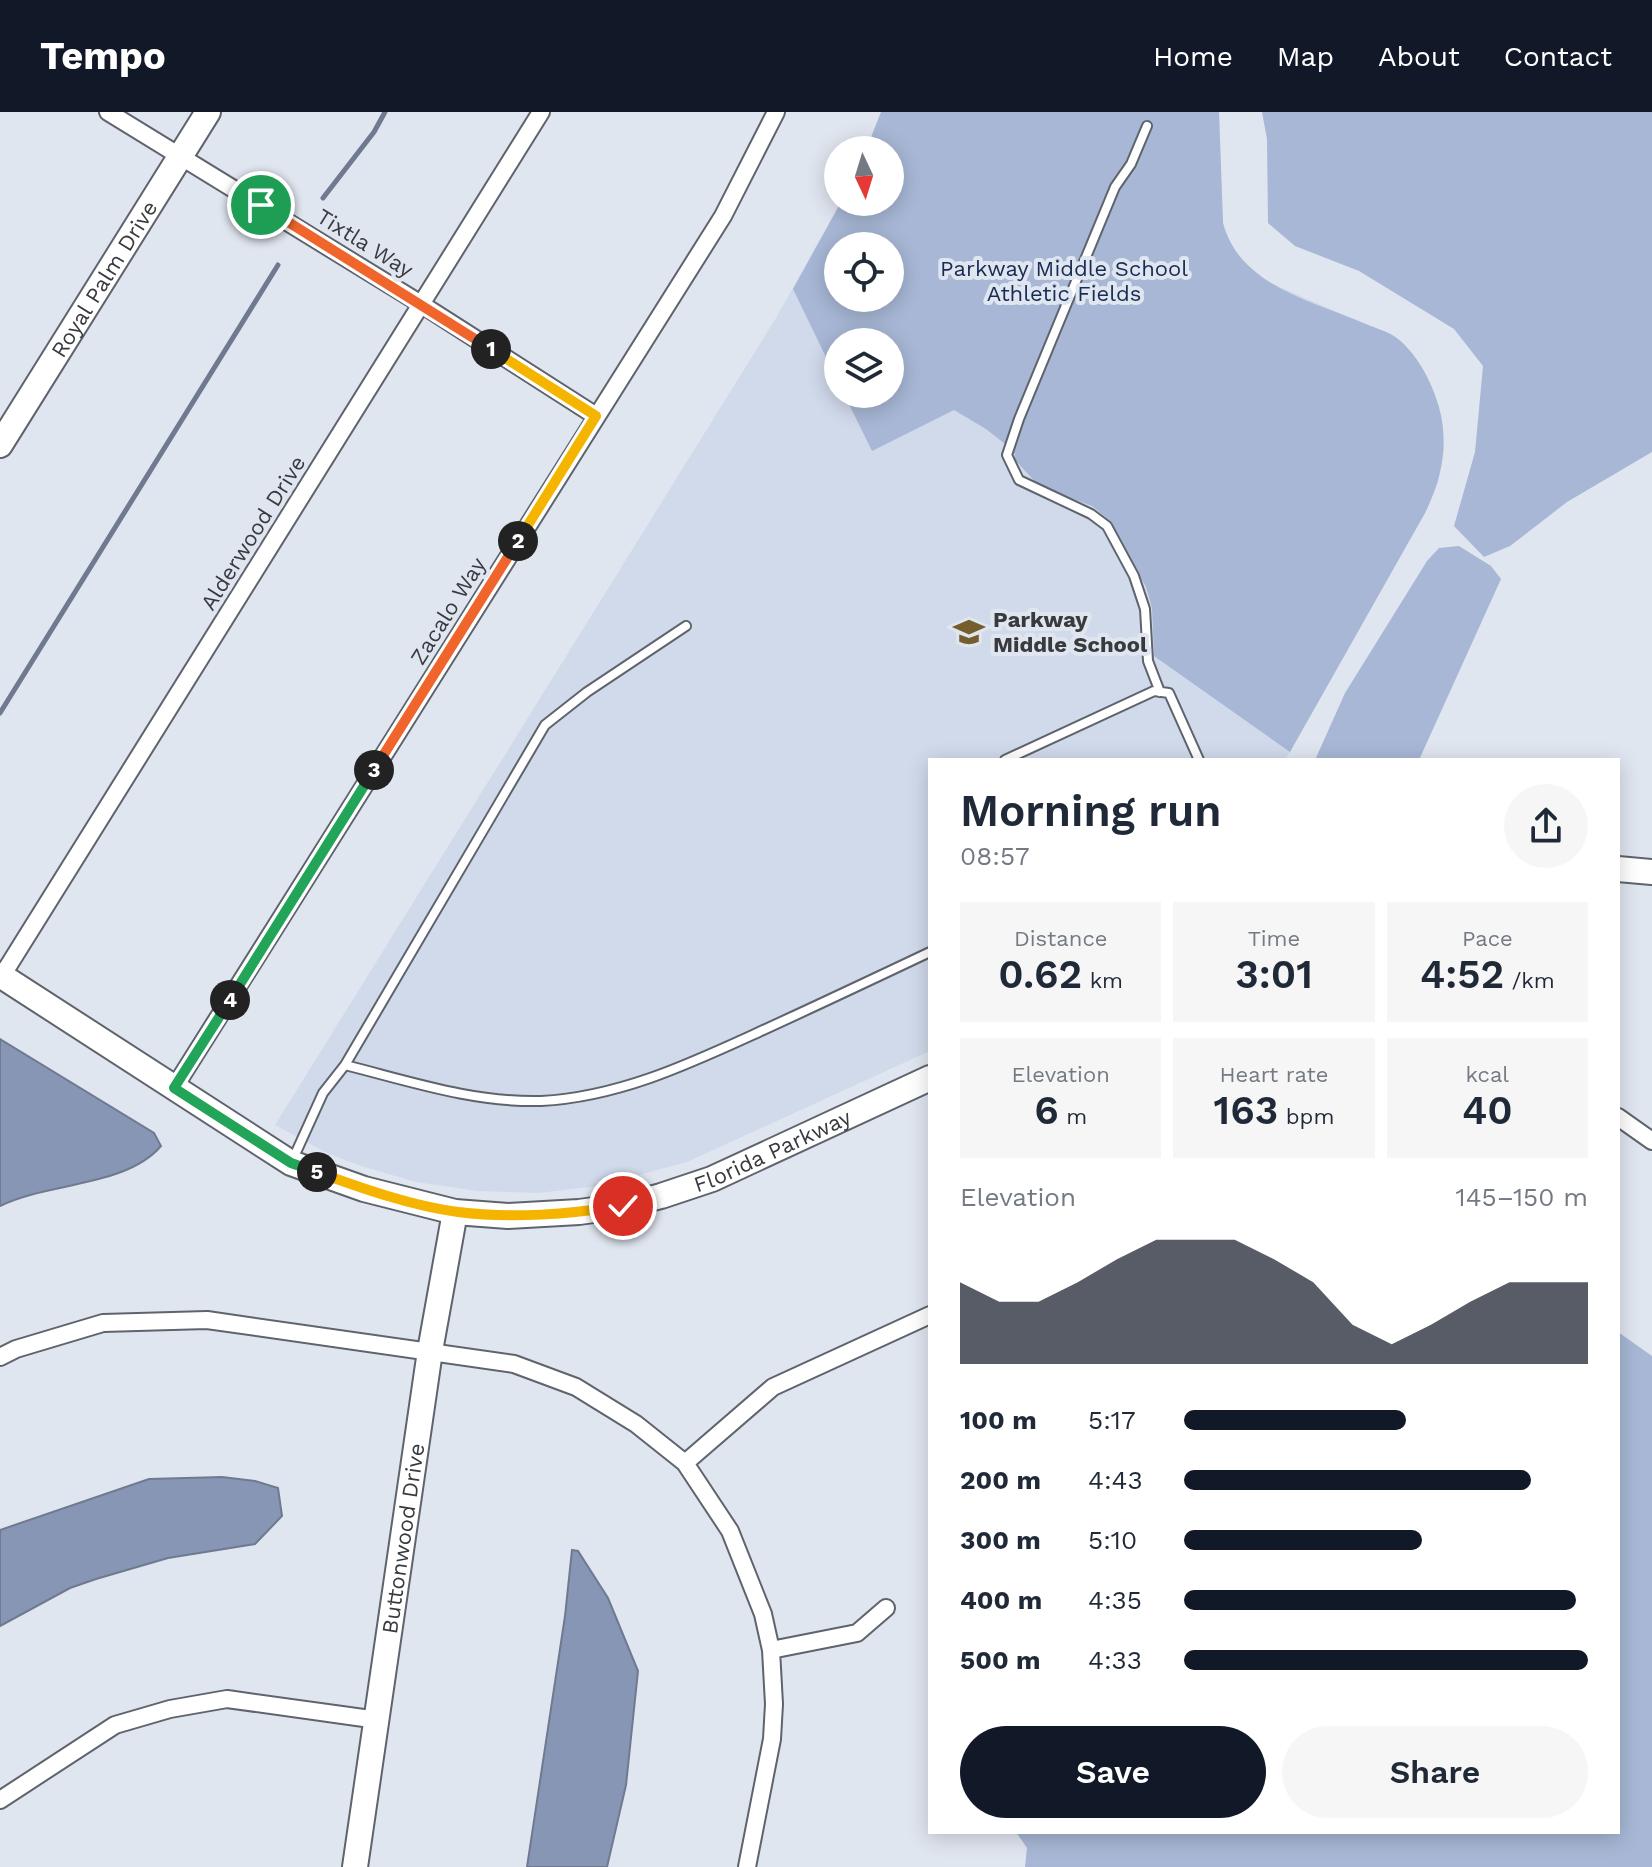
<!DOCTYPE html>
<meta charset="utf-8">
<style>
:root{--surface:#fff;--page:#f6f6f7;--text:#1f2937;--muted:#747a83;--accent:#111827}
body{margin:0;font-family:"Work Sans",sans-serif;background:var(--page);color:var(--text);height:100vh;display:flex;flex-direction:column;font-size:30px;white-space:nowrap}
*{box-sizing:border-box;margin:0}
p{font-size:26px;color:var(--muted)}
.icon{flex:none;width:44px;height:44px;fill:none;stroke:currentColor;stroke-width:2;stroke-linecap:round;stroke-linejoin:round}
.map{position:relative;flex:1;overflow:hidden}
.panel{position:absolute;left:928px;top:646px;width:692px;height:1076px;display:flex;flex-direction:column;background:var(--surface);border-radius:0px;box-shadow:0 4px 20px #0003}
.panel>*{flex:none}
.needle{width:52px;rotate:176deg}
.fabs{position:absolute;left:824px;top:24px;display:grid;gap:16px}
.fabs a{display:grid;place-items:center;width:80px;height:80px;border-radius:50%;background:var(--surface);box-shadow:0 4px 20px #0003;font-size:40px}
.pin{position:absolute;display:grid;place-items:center;width:68px;height:68px;color:#fff;margin:-34px;border:4px solid #fff;border-radius:50%;box-shadow:0 2px 8px #0007}
.km{position:absolute;width:40px;height:40px;margin:-20px;border-radius:50%;background:#222;color:#fff;font-size:22px;line-height:40px;text-align:center}
.round{display:grid;place-items:center;flex:none;width:84px;height:84px;border-radius:42px;background:var(--page)}
.summary{display:flex;align-items:center;justify-content:space-between;height:136px;padding:0 32px}
h1{font-size:44px;font-weight:600;line-height:60px}
.stats{display:grid;grid-template-columns:repeat(3,1fr);gap:12px;height:136px;padding:8px 32px}
.stats div{display:grid;align-content:center;border-radius:0px;background:var(--page);text-align:center}
.stats b{font-size:40px;font-weight:600}
.stats small{font-size:22px;font-weight:400}
.stats p{font-size:22px}
.chart{height:224px;padding:16px 32px}
.chart p{display:flex;justify-content:space-between}
.chart svg{width:100%;height:144px;margin-top:8px;fill:var(--accent);opacity:.7}
.primary-button{display:flex;gap:16px;margin-top:auto;padding:16px 32px}
.primary-button a{flex:1;height:92px;border-radius:48px;background:var(--accent);color:#fff;font-size:32px;font-weight:600;line-height:92px;text-align:center}
.primary-button a+a{background:var(--page);color:var(--text)}
ul{padding:0 32px;list-style:none;font-size:26px}
li{display:grid;grid-template-columns:128px 96px 1fr;align-items:center;height:60px}
li i{height:20px;border-radius:10px;background:var(--accent)}
header{display:flex;align-items:center;gap:48px;box-sizing:border-box;height:112px;padding:0 40px;background:var(--accent);color:#fff}
header strong{font-size:38px}
nav{display:flex;gap:44px;margin-inline-start:auto;font-size:28px}
.map>svg:first-child{display:block}
.built{fill:#d1daeb;fill-rule:evenodd}
.green{fill:#a7b7d5;fill-rule:evenodd}
.water{fill:#8696b4;stroke:#6f7a91;stroke-width:2}
.lines{fill:none;stroke-linecap:round;stroke-linejoin:round}
.stream{stroke:#6f7a91;stroke-width:5}
.lane-casing{stroke:#5e636c;stroke-width:12}
.street-casing{stroke:#5e636c;stroke-width:20}
.secondary-casing{stroke:#5e636c;stroke-width:28}
.lane{stroke:#fff;stroke-width:8}
.street{stroke:#fff;stroke-width:16}
.secondary{stroke:#fff;stroke-width:24}
.split-1-casing{stroke:#fff;stroke-width:16}
.split-2-casing{stroke:#fff;stroke-width:16}
.split-3-casing{stroke:#fff;stroke-width:16}
.split-4-casing{stroke:#fff;stroke-width:16}
.split-5-casing{stroke:#fff;stroke-width:16}
.split-6-casing{stroke:#fff;stroke-width:16}
.split-1{stroke:#f0652b;stroke-width:10}
.split-2{stroke:#f5b400;stroke-width:10}
.split-3{stroke:#f0652b;stroke-width:10}
.split-4{stroke:#22a559;stroke-width:10}
.split-5{stroke:#22a559;stroke-width:10}
.split-6{stroke:#f5b400;stroke-width:10}
.labels{text-anchor:middle;dominant-baseline:central;stroke-width:8;stroke-linejoin:round;paint-order:stroke}
.street-label{font-size:22px;fill:#383a3e;stroke:#e0e6f0}
.park-label{font-size:22px;fill:#172b53;stroke:#e0e6f0}
.poi-label{font-size:22px;font-weight:bold;fill:#383a3e;stroke:#e0e6f0;text-anchor:start}
</style>
<header>
<strong>Tempo</strong>
<nav><a>Home</a><a>Map</a><a>About</a><a>Contact</a></nav>
</header>
<div class="map">
<svg width="1652" height="1755" viewBox="0 0 1652 1755">
<rect width="100%" height="100%" fill="#e0e6f0"/>
<path class="built" d="M 881,0 L 1219,0 L 1223,111 L 1226,123 L 1239,146 L 1268,170 L 1393,224 L 1425,261 L 1442,307 L 1444,339 L 1438,371 L 1425,401 L 1285,648 L 930,648 L 930,939 L 687,1050 L 599,1074 L 538,1081 L 477,1079 L 416,1070 L 358,1053 L 329,1042 L 275,1013 L 776,206 L 841,90 L 890,90 L 890,38 L 866,38 ZM 838,134 L 890,134 L 890,186 L 838,186 ZM 838,230 L 890,230 L 890,282 L 838,282 Z"/>
<path class="green" d="M 881,0 L 1219,0 L 1223,111 C 1240,174 1312,189 1366,212 C 1375,216 1386,219 1394,224 C 1416,239 1432,270 1439,295 C 1449,332 1442,367 1425,401 L 1290,640 L 1154,544 L 1152,496 L 1146,475 L 1110,409 L 1092,394 L 1039,374 L 1015,348 L 1014,339 L 986,317 L 954,298 L 872,339 L 844,282 L 890,282 L 890,230 L 838,230 L 838,270 L 793,177 L 841,90 L 890,90 L 890,38 L 866,38 ZM 838,134 L 890,134 L 890,186 L 838,186 Z
M 1262,0 L 1652,0 L 1652,340 L 1567,390 L 1510,434 L 1484,445 L 1454,414 L 1475,340 L 1483,254 L 1454,217 L 1359,159 L 1295,134 L 1268,111 L 1267,27 Z
M 1459,434 L 1491,454 L 1501,467 L 1419,648 L 1315,648 L 1345,581 L 1427,449 L 1439,436 Z
M 1618,1220 L 1652,1244 L 1652,1755 L 1025,1755 L 1027,1736 L 1016,1720 L 1618,1720 Z"/>
<path class="water" d="M 0,927 L 154,1021 L 161,1034 C 126,1075 48,1070 0,1094 Z
M 222,1365 L 255,1369 L 278,1376 L 282,1404 L 255,1432 L 168,1446 L 96,1467 L 70,1476 L 0,1514 L 0,1418 L 149,1367 Z
M 572,1438 L 578,1439 L 608,1486 L 638,1559 L 626,1673 L 607,1755 L 527,1755 L 565,1504 Z"/>
<g class="lines">
<path class="stream" d="M 323,86 L 374,20 L 385,0
M 0,601 L 278,153"/>
<defs>
<path id="lane" d="M 1147,14 L 1131,52 L 1115,75 L 1019,307 L 1007,343 L 1019,368 L 1091,402 L 1107,414 L 1134,464 L 1145,497 L 1148,549 L 1160,580
M 1005,648 L 1154,579 L 1169,581 L 1199,648
M 345,953 C 409,969 474,991 541,989 C 619,985 689,952 759,920 C 816,894 873,867 930,840
M 293,1047 L 323,981 L 345,953 L 545,613 L 587,580 L 686,514"/>
<path id="street" d="M 108,0 L 421,192 L 596,304
M 2,864 L 541,0
M 174,976 L 723,104 L 776,0
M 1618,1005 L 1652,1029
M 0,1245 L 16,1237 L 103,1211 L 207,1208 L 514,1252 L 576,1275 L 636,1312 L 685,1351 L 730,1419 L 763,1502 L 771,1538 L 774,1592 L 772,1627 L 747,1755
M 685,1351 L 773,1275 L 930,1203
M 771,1538 L 857,1521 L 886,1496
M 0,1688 L 115,1613 L 170,1597 L 227,1587 L 378,1608"/>
<g id="secondary">
<path id="s1" d="M 0,333 L 208,0"/>
<path d="M 1618,757 L 1652,760"/>
<path id="s2" d="M 0,863 L 291,1051 L 364,1077 L 455,1100 L 508,1104 L 579,1100 L 623,1094 L 661,1084 L 712,1067 L 930,966"/>
<path id="s3" d="M 355,1755 L 430,1239 L 455,1100"/>
</g>
</defs>
<use href="#lane" class="lane-casing"/>
<use href="#street" class="street-casing"/>
<use href="#secondary" class="secondary-casing"/>
<use href="#lane" class="lane"/>
<use href="#street" class="street"/>
<use href="#secondary" class="secondary"/>
</g>
<g class="lines">
<defs>
<path id="split-1" d="M 261,93 L 491,237"/>
<path id="split-2" d="M 491,237 L 596,304 L 518,429"/>
<path id="split-3" d="M 374,658 L 518,429"/>
<path id="split-4" d="M 230,888 L 374,658"/>
<path id="split-5" d="M 230,888 L 174,976 L 291,1051 L 317,1060"/>
<path id="split-6" d="M 317,1060 C 361,1076 412,1094 458,1100 C 514,1107 568,1102 623,1094"/>
</defs>
<use href="#split-1" class="split-1-casing"/>
<use href="#split-2" class="split-2-casing"/>
<use href="#split-3" class="split-3-casing"/>
<use href="#split-4" class="split-4-casing"/>
<use href="#split-5" class="split-5-casing"/>
<use href="#split-6" class="split-6-casing"/>
<use href="#split-1" class="split-1"/>
<use href="#split-2" class="split-2"/>
<use href="#split-3" class="split-3"/>
<use href="#split-4" class="split-4"/>
<use href="#split-5" class="split-5"/>
<use href="#split-6" class="split-6"/>
</g>
<defs>
<symbol id="school-bare" viewBox="-9 -9 18 18"><path d="M0-5L7-2L0 1L-7-2ZM-4 1L0 2.5L4 1V4Q0 6-4 4Z" fill="#755d2e" stroke="#e0e6f0" stroke-width="2.5" paint-order="stroke"/></symbol>
</defs>
<g fill-rule="evenodd">
<use href="#school-bare" x="947" y="498" width="44" height="44"/>
</g>
<g class="labels">
<g class="street-label">
<text transform="translate(365 131) rotate(32)">Tixtla Way</text>
<text stroke="none"><textPath href="#s1" startOffset="196">Royal Palm Drive</textPath></text>
<text transform="translate(253 421) rotate(-58)">Alderwood Drive</text>
<text transform="translate(448 499) rotate(-58)">Zacalo Way</text>
<text stroke="none"><textPath href="#s2" startOffset="846">Florida Parkway</textPath></text>
<text stroke="none"><textPath href="#s3" startOffset="332">Buttonwood Drive</textPath></text>
</g>
<g class="park-label">
<text x="1064" y="156">Parkway Middle School<tspan x="1064" dy="25">Athletic Fields</tspan></text>
</g>
<g class="poi-label">
<text x="993" y="507">Parkway<tspan x="993" dy="25">Middle School</tspan></text>
</g>
</g>
</svg>
<div class="fabs">
<a><svg class="needle" viewBox="-14 -14 28 28"><path d="M0-13l5 13h-10z" fill="#e53935"/><path d="M0 13l5-13h-10z" fill="#747a83"/></svg></a>
<a><svg class="icon" aria-label="locate" viewBox="0 0 24 24"><circle cx="12" cy="12" r="6"/><path d="M12 2v4M12 18v4M2 12h4M18 12h4"/></svg></a>
<a><svg class="icon" aria-label="layers" viewBox="0 0 24 24"><path d="M12 4l9 5-9 5-9-5zM3 14l9 5 9-5"/></svg></a>
</div>
<div class="pin" style="left:261px;top:93px;background:#1e9e55"><svg class="icon" aria-label="arrive" viewBox="0 0 24 24"><path d="M6 21V4h12l-3 4 3 4H6"/></svg></div>
<div class="pin" style="left:623px;top:1094px;background:#d93025"><svg class="icon" aria-label="check" viewBox="0 0 24 24"><path d="M5 12l5 5 9-10"/></svg></div>
<b class="km" style="left:491px;top:237px">1</b>
<b class="km" style="left:518px;top:429px">2</b>
<b class="km" style="left:374px;top:658px">3</b>
<b class="km" style="left:230px;top:888px">4</b>
<b class="km" style="left:317px;top:1060px">5</b>
<section class="panel">
<div class="summary"><div><h1>Morning run</h1><p>08:57</p></div><a class="round"><svg class="icon" aria-label="share" viewBox="0 0 24 24"><path d="M12 15V3M7 8l5-5 5 5M5 13v7h14v-7"/></svg></a></div>
<div class="stats">
<div><p>Distance</p><b>0.62<small> km</small></b></div>
<div><p>Time</p><b>3:01</b></div>
<div><p>Pace</p><b>4:52<small> /km</small></b></div>
</div>
<div class="stats">
<div><p>Elevation</p><b>6<small> m</small></b></div>
<div><p>Heart rate</p><b>163<small> bpm</small></b></div>
<div><p>kcal</p><b>40</b></div>
</div>
<div class="chart"><p><span>Elevation</span>145–150 m</p>
<svg viewBox="0 0 160 44" preserveAspectRatio="none"><path d="M0 44V19L10 25L20 25L30 19L40 12L50 6L60 6L70 6L80 12L90 19L100 32L110 38L120 32L130 25L140 19L150 19L160 19V44z"/></svg>
</div>
<ul>
<li><b>100 m</b>5:17<i style="width:55%"></i></li>
<li><b>200 m</b>4:43<i style="width:86%"></i></li>
<li><b>300 m</b>5:10<i style="width:59%"></i></li>
<li><b>400 m</b>4:35<i style="width:97%"></i></li>
<li><b>500 m</b>4:33<i style="width:100%"></i></li>
</ul>
<div class="primary-button"><a>Save</a><a>Share</a></div>
</section>
</div>
